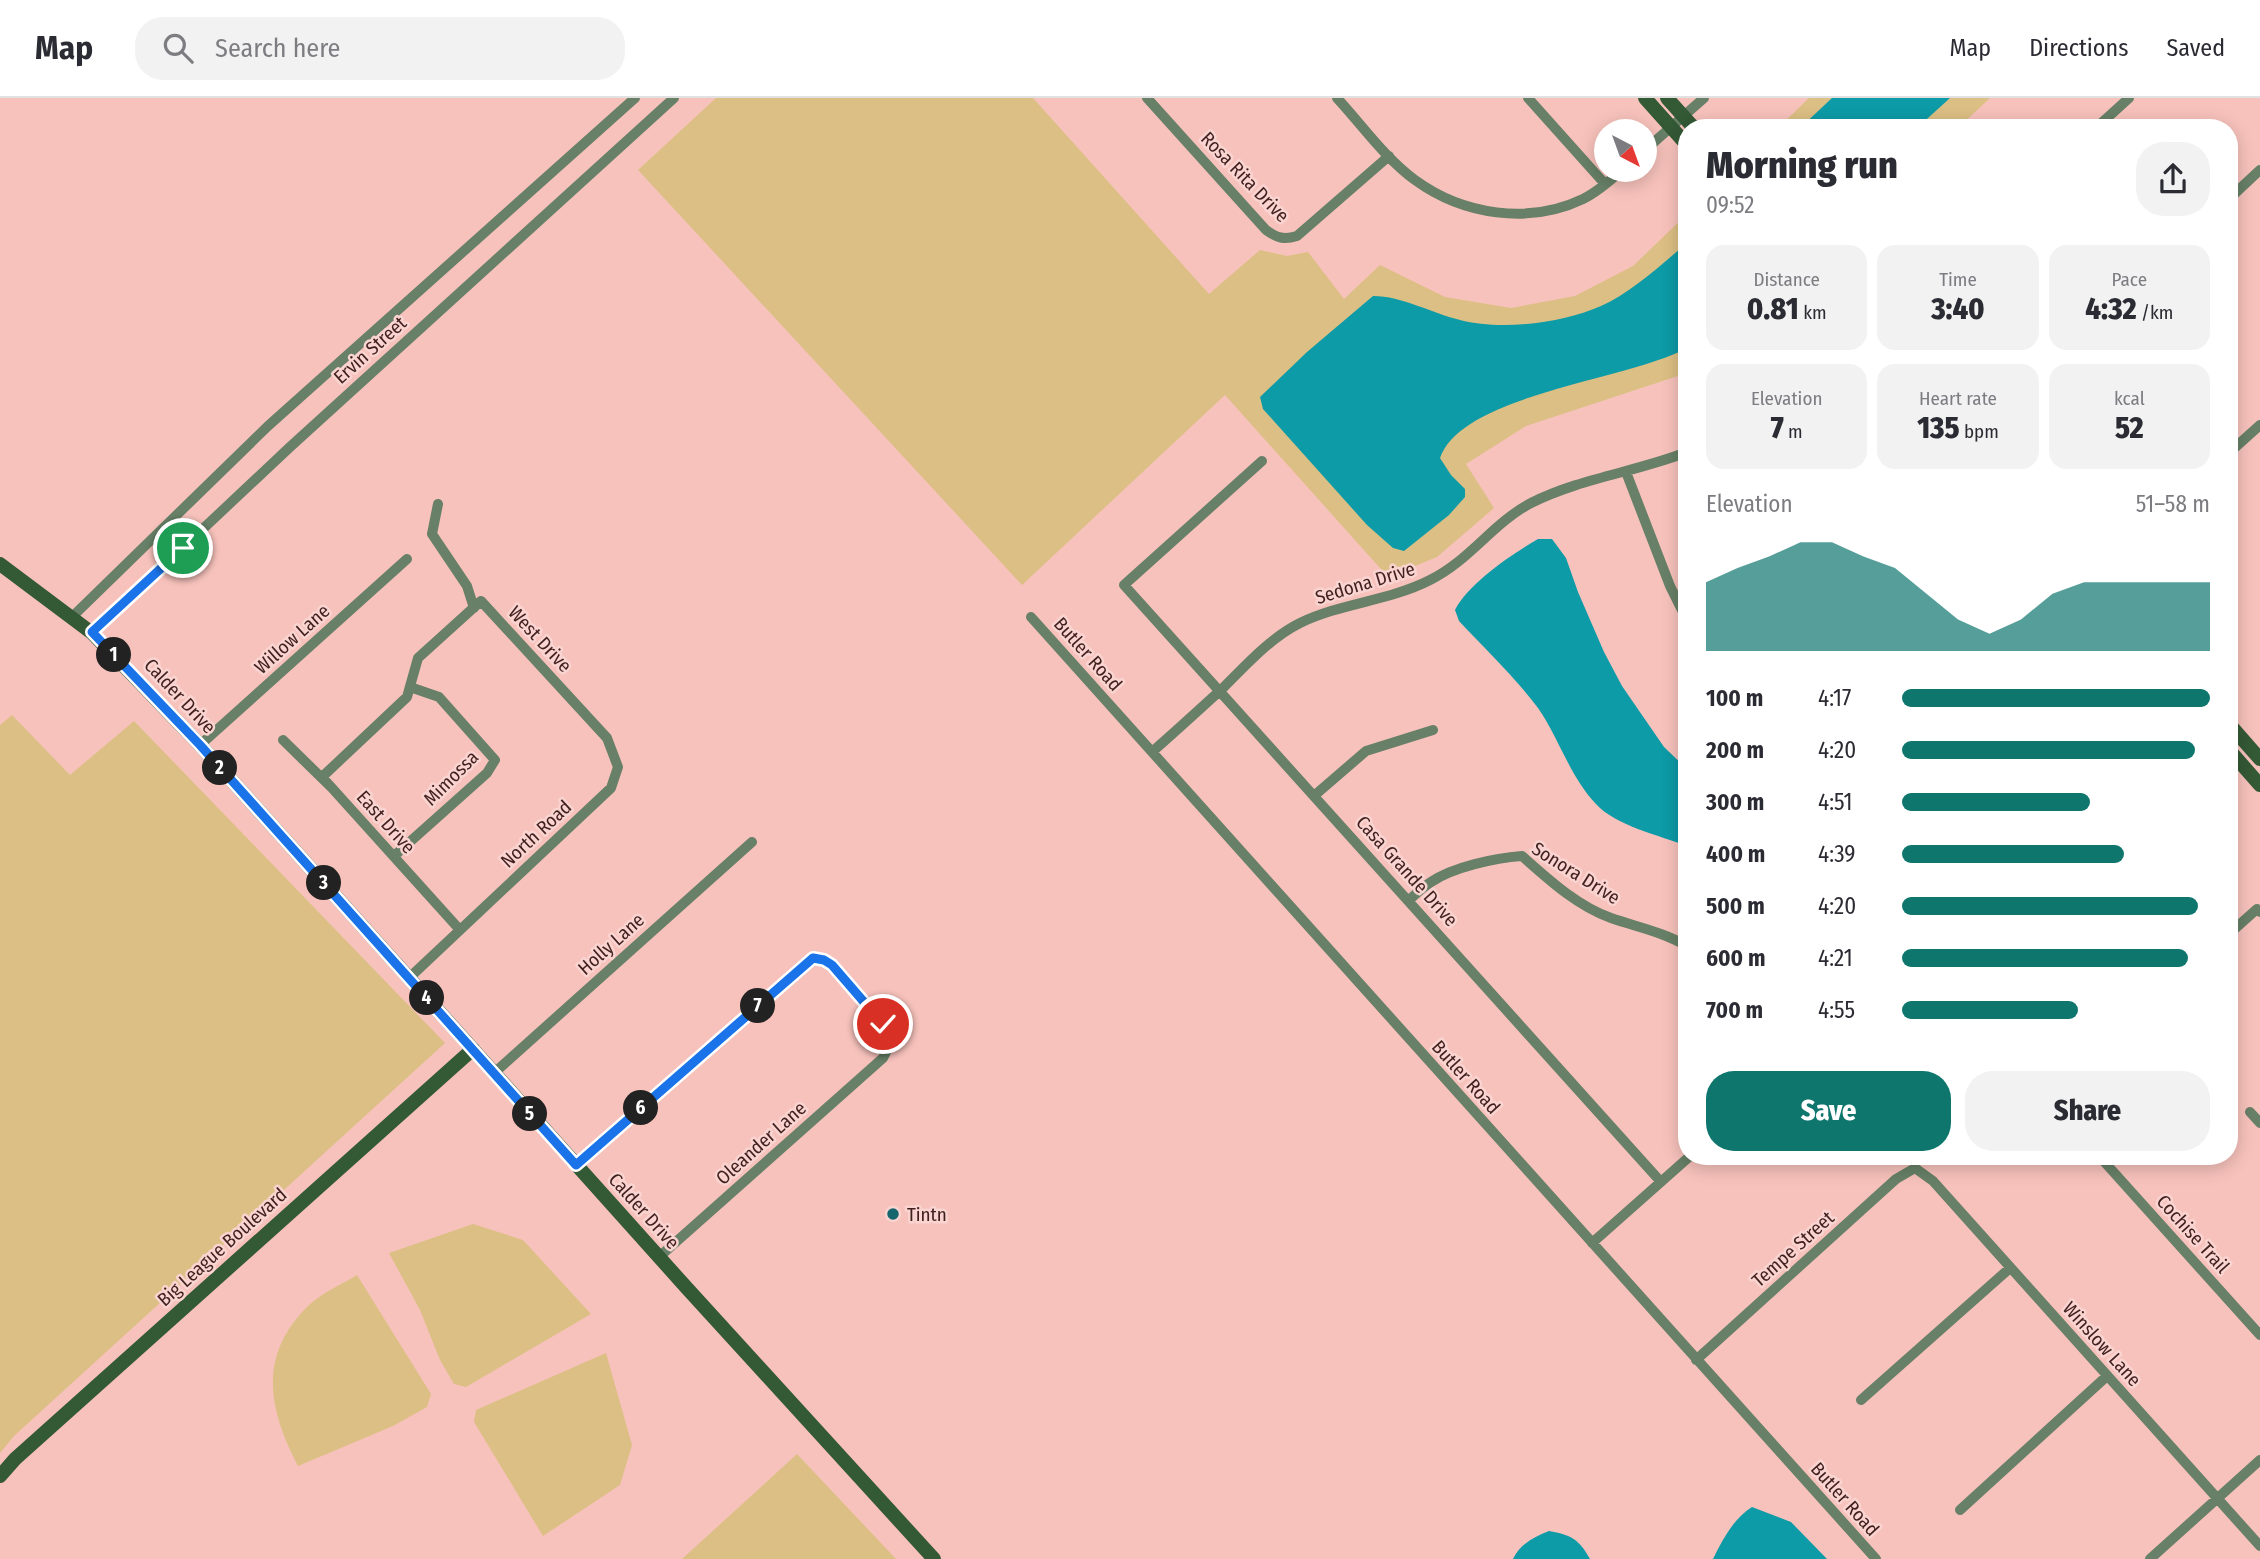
<!DOCTYPE html>
<meta charset="utf-8">
<style>
:root{--surface:#fff;--page:#f2f2f3;--text:#2b2b33;--muted:#7c7c81;--line:#e1e1e2;--accent:#0f766e}
body{margin:0;font-family:"Fira Sans Condensed",sans-serif;background:var(--page);color:var(--text);height:100vh;display:flex;flex-direction:column;font-size:26px;white-space:nowrap}
*{box-sizing:border-box;margin:0}
p{font-size:23px;color:var(--muted)}
.icon{flex:none;width:38px;height:38px;fill:none;stroke:currentColor;stroke-width:2;stroke-linecap:round;stroke-linejoin:round}
.map{position:relative;flex:1;overflow:hidden}
.drawer{position:absolute;left:1678px;top:21px;width:560px;height:1046px;display:flex;flex-direction:column;background:var(--surface);border-radius:28px;box-shadow:0 4px 18px #0003}
.drawer>*{flex:none}
.needle{width:46px;rotate:139deg}
.buttons{position:absolute;left:1594px;top:21px;display:grid;gap:14px}
.buttons a{display:grid;place-items:center;width:63px;height:63px;border-radius:50%;background:var(--surface);box-shadow:0 4px 18px #0003;font-size:35px}
.pin{position:absolute;display:grid;place-items:center;width:60px;height:60px;color:#fff;margin:-30px;border:4px solid #fff;border-radius:50%;box-shadow:0 2px 7px #0007}
.km{position:absolute;width:35px;height:35px;margin:-18px;border-radius:50%;background:#222;color:#fff;font-size:19px;line-height:35px;text-align:center}
.round{display:grid;place-items:center;flex:none;width:74px;height:74px;border-radius:28px;background:var(--page)}
.overview{display:flex;align-items:center;justify-content:space-between;height:119px;padding:0 28px}
h1{font-size:38px;font-weight:800;line-height:52px}
.figures{display:grid;grid-template-columns:repeat(3,1fr);gap:10px;height:119px;padding:7px 28px}
.figures div{display:grid;align-content:center;border-radius:18px;background:var(--page);text-align:center}
.figures b{font-size:30px;font-weight:800}
.figures small{font-size:19px;font-weight:400}
.figures p{font-size:19px}
.chart{height:196px;padding:14px 28px}
.chart p{display:flex;justify-content:space-between}
.chart svg{width:100%;height:126px;margin-top:7px;fill:var(--accent);opacity:.7}
.action{display:flex;gap:14px;margin-top:auto;padding:14px 28px}
.action a{flex:1;height:80px;border-radius:28px;background:var(--accent);color:#fff;font-size:28px;font-weight:800;line-height:80px;text-align:center}
.action a+a{background:var(--page);color:var(--text)}
ul{padding:0 28px;list-style:none;font-size:23px}
li{display:grid;grid-template-columns:112px 84px 1fr;align-items:center;height:52px}
li i{height:18px;border-radius:9px;background:var(--accent)}
header{display:flex;align-items:center;gap:42px;box-sizing:border-box;height:98px;padding:0 35px;background:var(--surface);border-bottom:2px solid var(--line)}
header strong{font-size:33px}
nav{display:flex;gap:38px;margin-inline-start:auto;font-size:24px}
.search{width:490px;height:63px;background:var(--page);display:flex;align-items:center;gap:18px;box-sizing:border-box;padding:0 24px;border-radius:28px;color:var(--muted);font-size:26px}
.map>svg:first-child{display:block}
.green{fill:#dcbf84}
.water{fill:#0c9ba7}
.lines{fill:none;stroke-linecap:round;stroke-linejoin:round}
.street{stroke:#678067;stroke-width:10}
.secondary{stroke:#345935;stroke-width:14}
.route-casing{stroke:#fff;stroke-width:14}
.route{stroke:#1a73e8;stroke-width:9}
.poi-dot{fill:#17656d;stroke:#f9d4d0;stroke-width:2.5}
.labels{text-anchor:middle;dominant-baseline:central;stroke-width:5;stroke-linejoin:round;paint-order:stroke}
.street-label{font-size:19px;fill:#401f1c;stroke:#f9d4d0}
.poi-label{font-size:19px;fill:#401f1c;stroke:#f9d4d0;text-anchor:start}
</style>
<header>
<strong>Map</strong>
<div class="search"><svg class="icon" aria-label="search" viewBox="0 0 24 24"><circle cx="10" cy="10" r="6"/><path d="M15 15l6 6"/></svg>Search here</div>
<nav><a>Map</a><a>Directions</a><a>Saved</a></nav>
</header>
<div class="map">
<svg width="2260" height="1461" viewBox="0 0 2260 1461">
<rect width="100%" height="100%" fill="#f8c2bc"/>
<path class="green" d="M 716,0 L 1033,0 L 1209,196 L 1260,152 L 1287,158 L 1308,154 L 1344,201 L 1380,167 L 1445,199 L 1511,210 L 1575,198 L 1633,168 L 1687,116 L 1687,275 L 1526,328 L 1466,366 L 1494,410 L 1437,459 L 1388,479 L 1225,297 L 1022,487 L 638,72 Z
M 1809,0 L 1990,0 L 1958,30 L 1778,30 Z
M 12,617 L 70,677 L 134,623 L 445,945 L 14,1338 L 0,1355 L 0,627 Z
M 473,1126 L 523,1142 L 591,1216 L 466,1289 L 454,1286 L 440,1262 L 420,1212 L 389,1155 Z
M 357,1177 L 431,1296 L 427,1309 L 393,1328 L 298,1368 C 269,1313 257,1259 307,1209 C 321,1195 341,1187 357,1177 Z
M 606,1255 L 632,1347 L 620,1387 L 543,1438 L 474,1324 L 476,1312 Z
M 797,1356 L 896,1461 L 682,1461 Z"/>
<path class="water" d="M 1832,0 L 1950,0 L 1917,30 L 1800,30 Z
M 1687,145 L 1687,250 C 1629,282 1462,296 1440,360 L 1451,377 L 1465,391 L 1465,399 L 1449,417 L 1404,453 L 1393,450 L 1367,427 L 1263,311 L 1260,299 L 1307,254 L 1373,198 C 1402,198 1431,215 1460,222 C 1501,233 1563,225 1601,208 C 1631,195 1662,166 1687,145 Z
M 1538,441 L 1552,441 L 1566,460 L 1578,494 L 1604,554 L 1622,588 L 1664,649 L 1687,671 L 1687,748 C 1659,737 1616,728 1596,706 C 1570,679 1559,640 1538,610 C 1515,579 1485,551 1459,523 L 1455,512 C 1469,485 1511,457 1538,441 Z
M 1752,1409 L 1791,1424 L 1827,1461 L 1713,1461 C 1723,1441 1733,1421 1752,1409 Z
M 1549,1433 C 1571,1437 1579,1441 1590,1461 L 1513,1461 C 1520,1446 1534,1439 1549,1433 Z"/>
<g class="lines">
<path class="street" d="M 1147,0 L 1266,132 C 1277,140 1284,142 1297,138 L 1389,58
M 1337,0 C 1362,27 1385,60 1415,82 C 1463,117 1529,127 1583,101 C 1597,94 1611,82 1622,72
M 1528,0 L 1605,86
M 2096,30 L 2129,0
M 1645,52 L 1704,0
M 2230,100 L 2260,72
M 2230,354 L 2260,327
M 1262,363 L 1124,487 L 1661,1084
M 1626,374 L 1670,488 L 1687,522
M 438,406 L 432,436 L 467,488 L 474,510
M 73,518 L 268,328 L 635,0
M 1031,519 L 1876,1461
M 92,535 L 290,349 L 674,0
M 283,642 L 332,690 L 460,832
M 200,647 L 407,461
M 1152,654 C 1176,633 1200,611 1223,590 C 1246,567 1270,540 1300,525 C 1341,505 1389,503 1430,482 C 1469,463 1493,425 1531,405 C 1581,380 1636,374 1687,354
M 332,690 L 322,679 L 407,599 L 418,560 L 481,503 L 607,640 L 618,669 L 611,690 L 409,880
M 1315,697 L 1366,653 L 1433,632
M 394,758 L 487,675 L 495,662 L 439,599 L 410,589
M 1409,802 C 1416,796 1423,789 1431,784 C 1453,769 1495,760 1522,758 C 1548,781 1577,808 1611,820 C 1637,829 1663,834 1687,848
M 2230,835 L 2257,811 L 2260,814
M 494,975 L 752,744
M 2250,1014 L 2260,1025
M 2100,1059 L 2260,1237
M 576,1067 L 813,861 L 824,862 L 832,867 L 882,926 L 892,942 L 883,960 L 659,1159
M 1592,1145 L 1689,1059
M 1696,1262 L 1896,1081 L 1915,1070 L 1933,1083 L 2260,1448
M 1861,1302 L 2010,1170
M 1960,1412 L 2107,1278
M 2150,1461 L 2260,1362"/>
<path class="secondary" d="M 1645,0 L 1687,47
M 1667,0 L 1694,30
M 0,466 L 92,535 L 200,647 L 685,1188 L 934,1461
M 2230,627 L 2260,661
M 2230,653 L 2260,687
M 0,1378 L 15,1361 L 473,951"/>
</g>
<g class="lines">
<defs>
<path id="route" d="M 183,450 L 92,534 L 200,647 L 576,1067 L 813,860 L 824,862 L 832,867 L 883,926"/>
</defs>
<use href="#route" class="route-casing"/>
<use href="#route" class="route"/>
</g>
<circle class="poi-dot" cx="893" cy="1116" r="7"/>
<g class="labels">
<g class="street-label">
<text transform="translate(1245 79) rotate(46)">Rosa Rita Drive</text>
<text transform="translate(370 252) rotate(-42)">Ervin Street</text>
<text transform="translate(1365 485) rotate(-17)">Sedona Drive</text>
<text transform="translate(292 541) rotate(-42)">Willow Lane</text>
<text transform="translate(540 541) rotate(47)">West Drive</text>
<text transform="translate(1088 556) rotate(48)">Butler Road</text>
<text transform="translate(180 598) rotate(47)">Calder Drive</text>
<text transform="translate(451 680) rotate(-45)">Mimossa</text>
<text transform="translate(386 724) rotate(48)">East Drive</text>
<text transform="translate(536 736) rotate(-43)">North Road</text>
<text transform="translate(1407 773) rotate(48)">Casa Grande Drive</text>
<text transform="translate(1576 775) rotate(32)">Sonora Drive</text>
<text transform="translate(611 846) rotate(-42)">Holly Lane</text>
<text transform="translate(1466 979) rotate(48)">Butler Road</text>
<text transform="translate(761 1045) rotate(-42)">Oleander Lane</text>
<text transform="translate(644 1113) rotate(48)">Calder Drive</text>
<text transform="translate(2193 1136) rotate(48)">Cochise Trail</text>
<text transform="translate(222 1149) rotate(-42)">Big League Boulevard</text>
<text transform="translate(1793 1151) rotate(-42)">Tempe Street</text>
<text transform="translate(2102 1246) rotate(48)">Winslow Lane</text>
<text transform="translate(1845 1401) rotate(48)">Butler Road</text>
</g>
<g class="poi-label">
<text x="907" y="1116">Tintn</text>
</g>
</g>
</svg>
<div class="buttons">
<a><svg class="needle" viewBox="-14 -14 28 28"><path d="M0-13l5 13h-10z" fill="#e53935"/><path d="M0 13l5-13h-10z" fill="#7c7c81"/></svg></a>
</div>
<div class="pin" style="left:183px;top:450px;background:#1e9e55"><svg class="icon" aria-label="arrive" viewBox="0 0 24 24"><path d="M6 21V4h12l-3 4 3 4H6"/></svg></div>
<div class="pin" style="left:883px;top:926px;background:#d93025"><svg class="icon" aria-label="check" viewBox="0 0 24 24"><path d="M5 12l5 5 9-10"/></svg></div>
<b class="km" style="left:114px;top:557px">1</b>
<b class="km" style="left:220px;top:670px">2</b>
<b class="km" style="left:324px;top:785px">3</b>
<b class="km" style="left:427px;top:900px">4</b>
<b class="km" style="left:530px;top:1016px">5</b>
<b class="km" style="left:641px;top:1010px">6</b>
<b class="km" style="left:758px;top:908px">7</b>
<section class="drawer">
<div class="overview"><div><h1>Morning run</h1><p>09:52</p></div><a class="round"><svg class="icon" aria-label="share" viewBox="0 0 24 24"><path d="M12 15V3M7 8l5-5 5 5M5 13v7h14v-7"/></svg></a></div>
<div class="figures">
<div><p>Distance</p><b>0.81<small> km</small></b></div>
<div><p>Time</p><b>3:40</b></div>
<div><p>Pace</p><b>4:32<small> /km</small></b></div>
</div>
<div class="figures">
<div><p>Elevation</p><b>7<small> m</small></b></div>
<div><p>Heart rate</p><b>135<small> bpm</small></b></div>
<div><p>kcal</p><b>52</b></div>
</div>
<div class="chart"><p><span>Elevation</span>51–58 m</p>
<svg viewBox="0 0 160 44" preserveAspectRatio="none"><path d="M0 44V20L10 15L20 11L30 6L40 6L50 11L60 15L70 24L80 33L90 38L100 33L110 24L120 20L130 20L140 20L150 20L160 20V44z"/></svg>
</div>
<ul>
<li><b>100 m</b>4:17<i style="width:100%"></i></li>
<li><b>200 m</b>4:20<i style="width:95%"></i></li>
<li><b>300 m</b>4:51<i style="width:61%"></i></li>
<li><b>400 m</b>4:39<i style="width:72%"></i></li>
<li><b>500 m</b>4:20<i style="width:96%"></i></li>
<li><b>600 m</b>4:21<i style="width:93%"></i></li>
<li><b>700 m</b>4:55<i style="width:57%"></i></li>
</ul>
<div class="action"><a>Save</a><a>Share</a></div>
</section>
</div>
